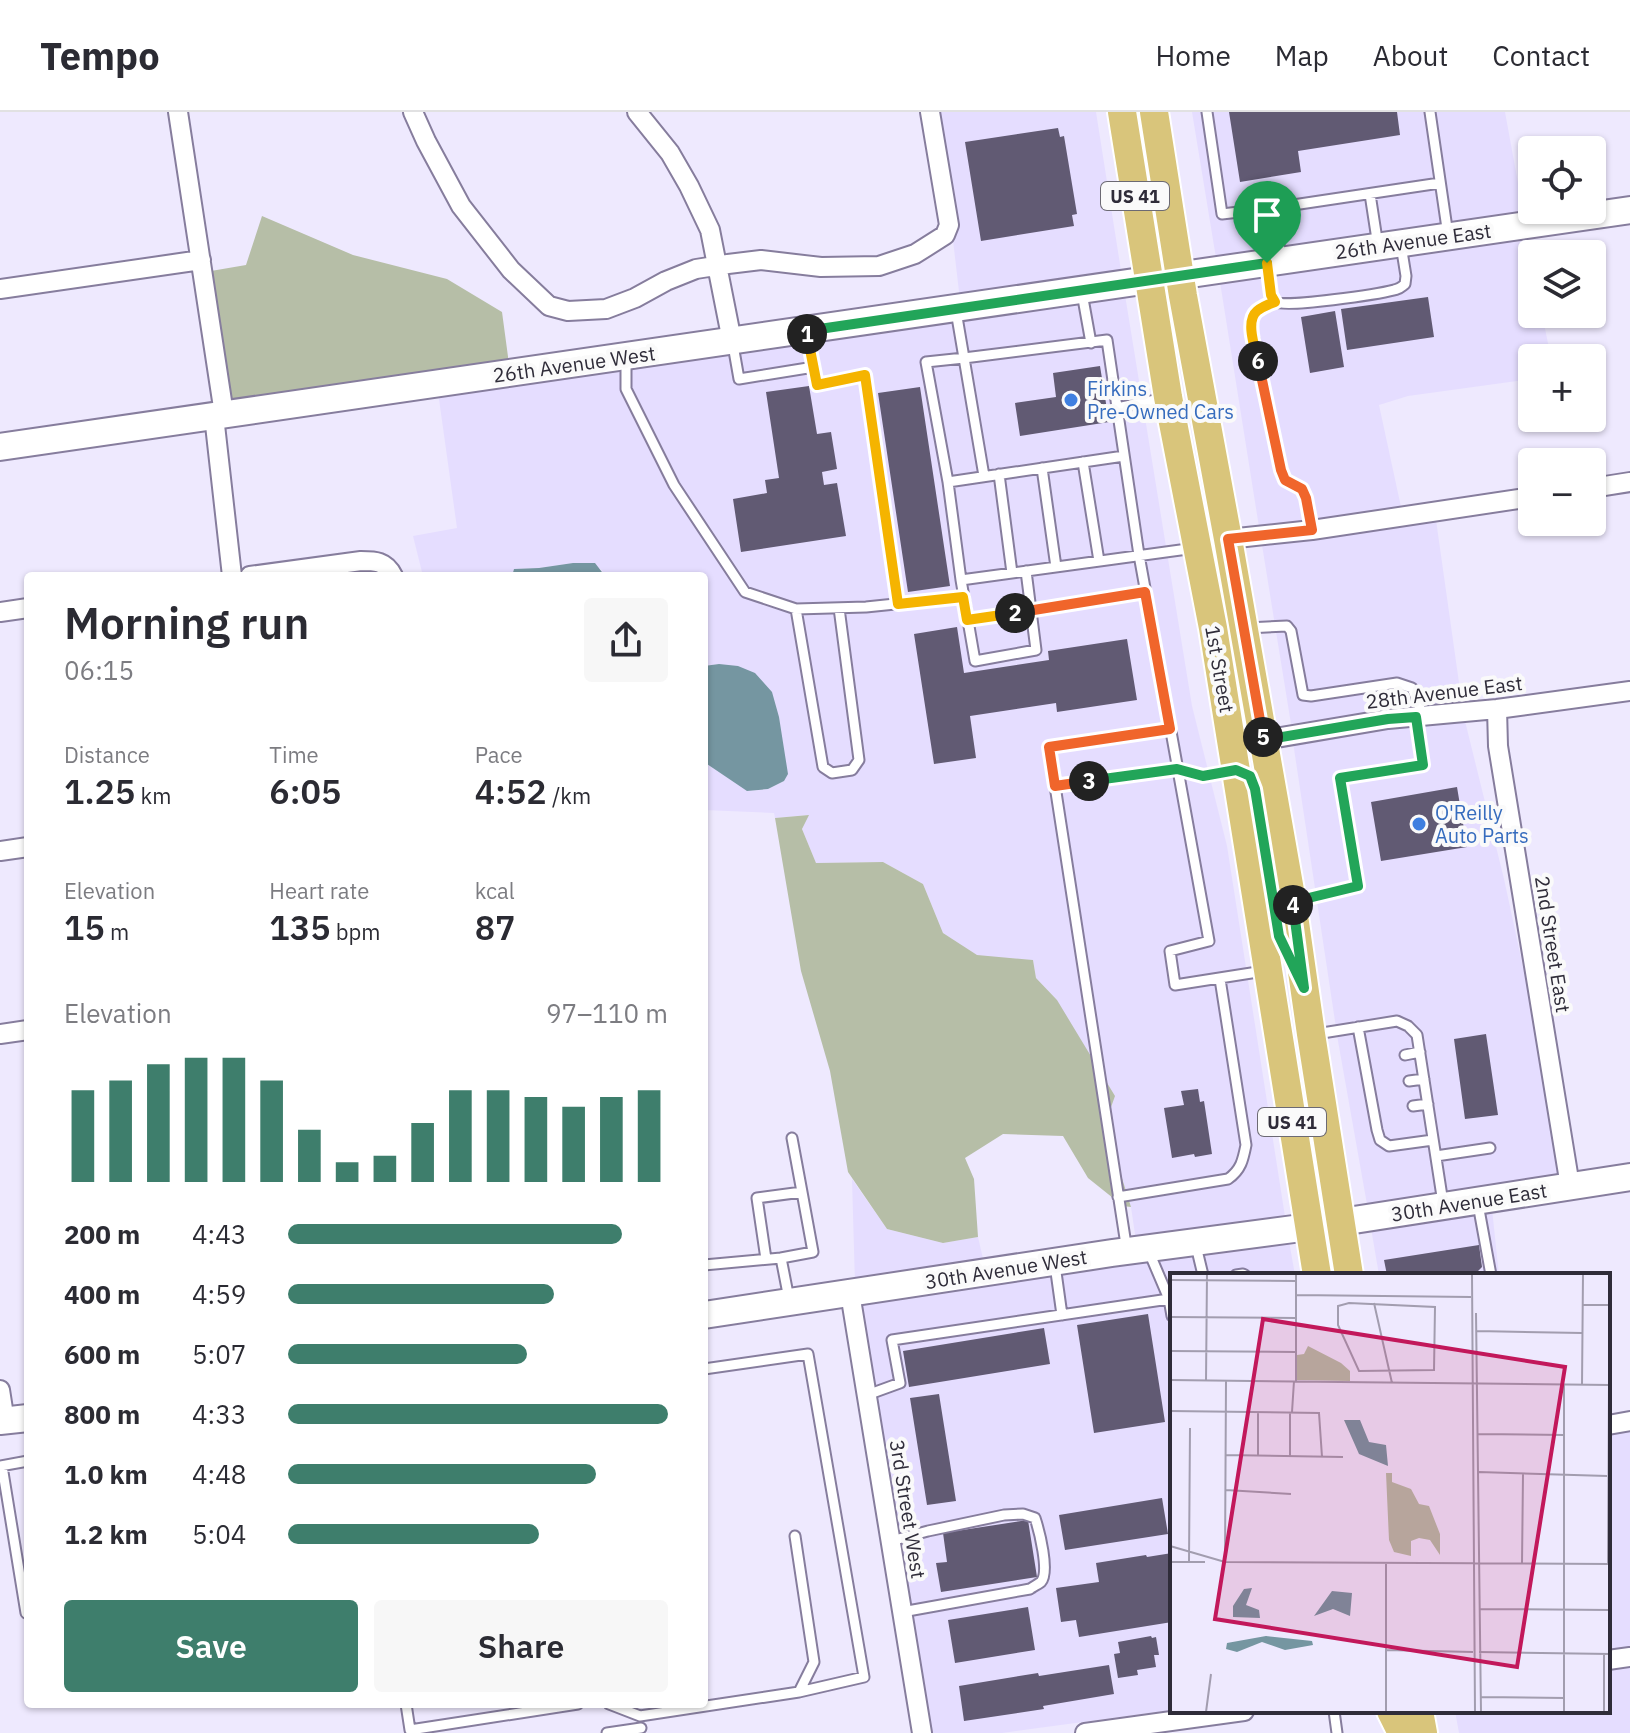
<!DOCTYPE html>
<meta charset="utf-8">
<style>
:root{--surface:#fff;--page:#f7f7f7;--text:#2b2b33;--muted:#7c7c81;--line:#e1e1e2;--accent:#3e7e6c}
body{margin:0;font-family:"IBM Plex Sans",sans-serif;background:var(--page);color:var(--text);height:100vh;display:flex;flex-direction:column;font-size:30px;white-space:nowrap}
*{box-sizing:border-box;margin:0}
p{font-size:26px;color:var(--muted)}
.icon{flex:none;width:44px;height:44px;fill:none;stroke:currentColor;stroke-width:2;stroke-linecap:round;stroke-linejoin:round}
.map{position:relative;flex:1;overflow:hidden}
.side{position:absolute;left:24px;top:460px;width:684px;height:1136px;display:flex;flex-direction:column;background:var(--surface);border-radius:8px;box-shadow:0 2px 6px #0004}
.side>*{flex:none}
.fabs{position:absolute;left:1518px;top:24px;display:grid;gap:16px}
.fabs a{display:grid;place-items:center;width:88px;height:88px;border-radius:8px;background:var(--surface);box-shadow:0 2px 6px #0004;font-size:40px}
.pin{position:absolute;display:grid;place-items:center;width:68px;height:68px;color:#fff;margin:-82px -34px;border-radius:50% 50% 50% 0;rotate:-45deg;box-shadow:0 0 8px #0007}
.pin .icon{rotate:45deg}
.km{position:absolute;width:40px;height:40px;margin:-20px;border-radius:50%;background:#222;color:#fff;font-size:22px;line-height:40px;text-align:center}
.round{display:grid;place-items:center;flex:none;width:84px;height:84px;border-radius:8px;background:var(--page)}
.head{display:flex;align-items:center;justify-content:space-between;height:136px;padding:0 40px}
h1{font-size:44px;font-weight:600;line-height:60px}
.figures{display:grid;grid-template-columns:repeat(3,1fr);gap:12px;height:136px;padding:8px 40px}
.figures div{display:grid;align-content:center}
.figures b{font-size:34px;font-weight:600}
.figures small{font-size:22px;font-weight:400}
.figures p{font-size:22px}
.chart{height:224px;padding:16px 40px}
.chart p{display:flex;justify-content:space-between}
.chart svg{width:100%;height:144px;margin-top:8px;stroke:var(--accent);stroke-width:6}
.cta{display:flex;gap:16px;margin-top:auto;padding:16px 40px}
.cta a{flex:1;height:92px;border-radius:8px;background:var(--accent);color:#fff;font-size:32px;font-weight:600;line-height:92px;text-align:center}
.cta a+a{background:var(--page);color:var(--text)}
ul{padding:0 40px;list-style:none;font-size:26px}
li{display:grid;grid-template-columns:128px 96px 1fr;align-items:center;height:60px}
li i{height:20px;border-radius:10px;background:var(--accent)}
header{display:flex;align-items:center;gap:48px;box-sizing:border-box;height:112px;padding:0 40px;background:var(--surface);border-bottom:2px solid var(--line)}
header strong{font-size:38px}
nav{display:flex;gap:44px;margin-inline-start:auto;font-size:28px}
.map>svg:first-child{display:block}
.built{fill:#e5ddff}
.green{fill:#b6bea7}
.water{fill:#7596a1}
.building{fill:#615a73}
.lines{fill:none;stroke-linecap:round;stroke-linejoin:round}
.lane-casing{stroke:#867d9d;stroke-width:13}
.street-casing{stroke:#867d9d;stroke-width:22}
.secondary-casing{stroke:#867d9d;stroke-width:30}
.primary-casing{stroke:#fff;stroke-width:32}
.lane{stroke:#fff;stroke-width:9}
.street{stroke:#fff;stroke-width:18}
.secondary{stroke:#fff;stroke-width:26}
.primary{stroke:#d9c57b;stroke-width:28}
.split-1-casing{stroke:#fff;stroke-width:16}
.split-2-casing{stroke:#fff;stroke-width:16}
.split-3-casing{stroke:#fff;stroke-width:16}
.split-4-casing{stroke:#fff;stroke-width:16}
.split-5-casing{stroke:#fff;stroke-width:16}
.split-6-casing{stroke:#fff;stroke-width:16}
.split-7-casing{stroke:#fff;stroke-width:16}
.split-1{stroke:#22a559;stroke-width:10}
.split-2{stroke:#f5b400;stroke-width:10}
.split-3{stroke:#f0652b;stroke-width:10}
.split-4{stroke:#22a559;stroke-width:10}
.split-5{stroke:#22a559;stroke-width:10}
.split-6{stroke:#f0652b;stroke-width:10}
.split-7{stroke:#f5b400;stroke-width:10}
.shop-dot{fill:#3f7fe0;stroke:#fafafa;stroke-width:3}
.labels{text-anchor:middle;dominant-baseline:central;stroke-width:8;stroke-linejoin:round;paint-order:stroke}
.shield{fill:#fafafa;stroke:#6c6a73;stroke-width:2}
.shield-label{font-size:18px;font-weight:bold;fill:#2f2c39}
.street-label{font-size:20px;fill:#2f2c39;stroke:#fafafa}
.shop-label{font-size:20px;fill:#366cbe;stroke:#fafafa;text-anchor:start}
.inset-road{fill:none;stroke:#a29daf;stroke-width:2}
.view{fill:#c2185b;fill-opacity:0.15;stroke:#c2185b;stroke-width:4}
.inset-edge{fill:none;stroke:#2f2c39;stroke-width:4}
</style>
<header>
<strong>Tempo</strong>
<nav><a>Home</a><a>Map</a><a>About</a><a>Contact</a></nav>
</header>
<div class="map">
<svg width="1630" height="1621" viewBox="0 0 1630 1621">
<rect width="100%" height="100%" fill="#eee9fe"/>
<path class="built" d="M 938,0 L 1096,0 L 1122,165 L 960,188 Z
M 1192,0 L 1505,0 L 1524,104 L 1217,152 Z
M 1527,122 L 1532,146 L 1532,202 L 1542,202 L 1551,246 L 1532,246 L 1532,267 L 1408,284 L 1379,293 L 1401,395 L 1259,415 L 1220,170 Z
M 1125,183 L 1192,594 L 1227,734 L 1286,1111 L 1136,1129 L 1131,1095 L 1104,1012 L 1057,888 L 1036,866 L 1033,848 L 978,844 L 943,821 L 923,772 L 883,750 L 816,751 L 802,717 L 808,703 L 775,706 L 774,701 L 704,698 L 704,650 L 748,679 L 768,677 L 784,669 L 719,552 L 704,554 L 704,464 L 605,464 L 601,457 L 573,451 L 539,456 L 514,457 L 512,464 L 423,464 L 413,424 L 457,416 L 438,280 Z
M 1436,408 L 1462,592 L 1387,598 L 1291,612 L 1262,433 L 1313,427 Z
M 1465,609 L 1504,767 L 1537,920 L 1561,1066 L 1368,1098 L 1338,929 L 1293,630 L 1389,616 Z
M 852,1067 L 887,1117 L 943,1131 L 978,1125 L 984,1151 L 855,1171 Z
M 1492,1097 L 1499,1163 L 1379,1163 L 1371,1116 Z
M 1289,1129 L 1295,1163 L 1172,1163 L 1172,1598 L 1002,1621 L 931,1621 L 859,1189 Z
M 1630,1319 L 1630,1535 L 1608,1538 L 1608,1322 Z
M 1630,1554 L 1630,1621 L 1459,1621 L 1455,1599 L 1608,1599 L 1608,1557 Z"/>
<path class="green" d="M 262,104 L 353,143 L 447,167 L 502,200 L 509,252 L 231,292 L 211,159 L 246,153 Z
M 809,703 L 802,717 L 816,751 L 883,750 L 923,772 L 943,821 L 977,843 L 1033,848 L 1036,866 L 1057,888 L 1115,984 L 1105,1012 L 1131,1095 L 1123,1094 L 1088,1066 L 1063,1024 L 1003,1022 L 965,1046 L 974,1067 L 978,1125 L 943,1131 L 887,1117 L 848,1060 L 830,959 L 801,859 L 775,706 Z"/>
<path class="water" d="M 573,451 L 595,451 L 605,464 L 512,464 L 514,457 L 539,456 Z
M 719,552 L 738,554 L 755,561 L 772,580 L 779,605 L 788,662 L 784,669 L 768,677 L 747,679 L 704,650 L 704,554 Z"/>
<path class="building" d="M 1229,0 L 1397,0 L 1400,23 L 1298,39 L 1301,60 L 1240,70 Z
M 1058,16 L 1060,25 L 1064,24 L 1077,102 L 1072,103 L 1074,114 L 981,129 L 965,30 Z
M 1428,185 L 1434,225 L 1347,238 L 1341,197 Z
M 1335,199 L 1344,255 L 1310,261 L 1301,205 Z
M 1100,254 L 1109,310 L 1020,324 L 1015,291 L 1056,285 L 1053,261 Z
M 809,274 L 817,322 L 831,320 L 837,357 L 822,360 L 824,373 L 837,371 L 846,424 L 741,440 L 733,387 L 767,381 L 765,368 L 779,366 L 766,280 Z
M 920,275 L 950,474 L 908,480 L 878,281 Z
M 957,515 L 964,561 L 1049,548 L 1048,539 L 1127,527 L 1137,588 L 1057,600 L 1056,591 L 970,604 L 976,646 L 934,652 L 914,522 Z
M 1457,675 L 1467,735 L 1381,749 L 1371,690 Z
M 1486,922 L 1498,1003 L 1465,1007 L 1454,927 Z
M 1198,977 L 1200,990 L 1204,989 L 1212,1042 L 1195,1045 L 1194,1042 L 1172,1046 L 1164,996 L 1184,993 L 1181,979 Z
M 1479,1133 L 1482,1155 L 1474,1163 L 1387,1163 L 1384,1148 Z
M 1148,1202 L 1165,1310 L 1094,1321 L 1077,1213 Z
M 1044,1216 L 1050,1252 L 909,1275 L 903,1239 Z
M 939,1282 L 956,1389 L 927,1393 L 910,1286 Z
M 1162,1386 L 1168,1422 L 1065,1438 L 1059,1403 Z
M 1028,1408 L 1037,1465 L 941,1480 L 936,1451 L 947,1450 L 943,1421 Z
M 1172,1441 L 1172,1510 L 1079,1525 L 1076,1508 L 1061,1510 L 1056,1476 L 1099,1470 L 1096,1451 L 1146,1443 L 1147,1445 Z
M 1028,1495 L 1035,1538 L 955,1551 L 948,1508 Z
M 1151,1524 L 1152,1526 L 1156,1525 L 1159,1543 L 1154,1543 L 1156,1555 L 1137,1558 L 1138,1563 L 1118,1566 L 1114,1542 L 1120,1541 L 1118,1530 Z
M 1109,1553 L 1114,1582 L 1043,1594 L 1044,1597 L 964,1609 L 959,1574 L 1038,1561 L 1039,1564 Z"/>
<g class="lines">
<defs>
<path id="lane" d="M 1207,0 L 1222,102 L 1273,96 L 1281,145
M 1430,0 L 1448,123
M 1370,82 L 1378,134
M 1273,96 L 1440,71
M 1267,154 C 1269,164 1268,184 1276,190 C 1286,196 1379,182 1394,178 C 1401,176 1399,177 1405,172 L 1406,164 L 1401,133
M 1082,181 L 1091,231
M 1275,190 L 1256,199 L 1251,213 L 1253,223 L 1281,358 L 1285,368 L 1302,377 L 1306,386 L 1312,418
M 956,199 L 964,246 L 1107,228 L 1139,443 L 1209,829 L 1170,839 L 1175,873 L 1264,859
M 807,221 L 817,273 L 865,263 L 898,492
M 733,233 L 739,267 L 814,255
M 626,246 L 626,277 L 674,373 L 745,480 L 796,497 L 866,495 L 963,485
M 1117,296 L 1165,286
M 1083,350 L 1099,449
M 1042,356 L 1056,455
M 999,362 L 1012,461
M 948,370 L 926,250 L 964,246 L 984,364
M 1026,459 L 1036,538 L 975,549 L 961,468 L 1195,436
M 961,468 L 948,370 L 1124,344
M 796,497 L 823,655 L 832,661 L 852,658 L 859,648 L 839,496
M 967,508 L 1145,480
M 1247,516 L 1287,514 L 1291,519 L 1303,583 L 1311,584 L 1397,571 L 1412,576 L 1423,604
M 1055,674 L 1177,657 L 1203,664 L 1233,659
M 1296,789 L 1358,774 L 1340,666 L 1423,653 L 1416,605
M 1358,915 L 1377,1018 L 1380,1028 L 1389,1034 L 1433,1028
M 1316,922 L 1397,909 L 1408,914 L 1417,923 L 1443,1091
M 1405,943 L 1420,940
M 1409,969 L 1424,967
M 1413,994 L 1428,992
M 792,1026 L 802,1080
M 1436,1044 L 1490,1036
M 1118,1085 L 1228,1067 C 1241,1058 1243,1048 1246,1033 L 1220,867
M 1478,1092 L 1491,1163
M 1196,1134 L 1203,1163
M 1127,1139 L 1049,635 L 1170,617
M 1149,1140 L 1169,1187 L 1172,1204
M 766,1147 L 757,1086 L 802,1080 L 813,1140 L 781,1146
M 704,1153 L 781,1146 L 789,1187
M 1055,1153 L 1062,1203
M 1236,1163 L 1243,1162 L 1245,1163
M 704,1257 L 808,1242 L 864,1565 L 799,1580
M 867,1283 L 900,1271 L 892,1228 L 1169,1187
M 0,1354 L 28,1349
M 2,1354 L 26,1501
M 891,1429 L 928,1419 L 1004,1403 L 1023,1402 L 1035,1406 C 1039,1418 1050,1460 1041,1470 C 1040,1471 1031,1476 1030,1477 L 902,1500
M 406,1592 L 410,1618 L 578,1592
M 609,1592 L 640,1604 L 799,1580 L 814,1550 L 795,1424
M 1334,1599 L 1337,1621
M 607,1621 L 641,1616"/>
<path id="street" d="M 178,0 L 224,302
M 413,0 L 426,29 L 461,94 L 511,158 L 549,194 L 568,199 L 606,197 L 635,186 L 666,169 L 696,157 L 728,152 L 761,148 L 821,155 L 879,154 L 915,142 L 945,123 L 949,113 L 930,0
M 637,0 L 670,41 L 689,74 L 710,118 L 732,229
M 0,177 L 201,148
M 214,304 L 232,464
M 1592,376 L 1630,370
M 1228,427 L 1312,418 L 1532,385
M 250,464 L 361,449 C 375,449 386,449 393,464
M 0,500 L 28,496
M 1497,597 L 1498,634 L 1570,1074
M 1264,628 L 1388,607 L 1497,597 L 1630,579
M 0,739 L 28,735
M 0,922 L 28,918
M 850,1181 L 922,1621
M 0,1278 L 5,1310
M 1608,1313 L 1630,1309
M 1608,1548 L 1630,1545
M 1085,1621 L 1244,1599"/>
<path id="secondary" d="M 0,335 L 1630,98
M 704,1203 L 1112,1141 L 1309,1115 L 1630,1065
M 0,1309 L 28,1306"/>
<path id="primary" d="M 1122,0 L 1168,285 L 1213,516 L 1317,1163
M 1154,0 L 1183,184 L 1228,427 L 1292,790 L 1311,922 L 1349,1163
M 1391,1599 L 1402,1621
M 1419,1599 L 1423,1621"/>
</defs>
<use href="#lane" class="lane-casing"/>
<use href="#street" class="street-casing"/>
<use href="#secondary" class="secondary-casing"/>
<use href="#primary" class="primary-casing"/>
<use href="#lane" class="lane"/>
<use href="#street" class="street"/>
<use href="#secondary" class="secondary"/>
<use href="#primary" class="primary"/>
</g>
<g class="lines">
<defs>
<path id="split-1" d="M 807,222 L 806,219 L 1267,151"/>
<path id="split-2" d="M 807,222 L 817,273 L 865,263 L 898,492 L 963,485 L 967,508 L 1015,501"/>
<path id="split-3" d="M 1015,501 L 1145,480 L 1170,617 L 1049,635 L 1055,674 L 1089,669"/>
<path id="split-4" d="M 1089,669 L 1177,657 L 1203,664 L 1236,658 L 1250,664 L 1255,677 L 1279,824 L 1304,876 L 1293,793"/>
<path id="split-5" d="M 1263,625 L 1264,628 L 1388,607 L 1416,605 L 1423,653 L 1340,666 L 1358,774 L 1292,790 L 1293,793"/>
<path id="split-6" d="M 1258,249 L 1281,358 L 1285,368 L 1302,377 L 1306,386 L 1312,418 L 1228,427 L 1263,625"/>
<path id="split-7" d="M 1258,249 C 1255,236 1245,209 1257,199 C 1262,195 1269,192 1275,190 L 1271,183 L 1267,151"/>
</defs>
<use href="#split-1" class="split-1-casing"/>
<use href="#split-2" class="split-2-casing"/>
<use href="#split-3" class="split-3-casing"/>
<use href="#split-4" class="split-4-casing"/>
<use href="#split-5" class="split-5-casing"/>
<use href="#split-6" class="split-6-casing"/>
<use href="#split-7" class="split-7-casing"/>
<use href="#split-1" class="split-1"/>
<use href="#split-2" class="split-2"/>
<use href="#split-3" class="split-3"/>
<use href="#split-4" class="split-4"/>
<use href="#split-5" class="split-5"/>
<use href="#split-6" class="split-6"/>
<use href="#split-7" class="split-7"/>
</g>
<g class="shop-dot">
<circle cx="1071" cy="288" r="8"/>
<circle cx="1419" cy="712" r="8"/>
</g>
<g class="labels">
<g class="shield">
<rect x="1101" y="70" width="68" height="28" rx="6"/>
<rect x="1258" y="996" width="68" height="28" rx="6"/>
</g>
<g class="shield-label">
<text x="1135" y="84">US 41</text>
<text x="1292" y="1010">US 41</text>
</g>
<g class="street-label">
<text transform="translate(1413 129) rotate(-8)">26th Avenue East</text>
<text transform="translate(574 252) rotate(-8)">26th Avenue West</text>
<text transform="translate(1220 557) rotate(80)">1st Street</text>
<text transform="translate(1444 580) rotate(-7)">28th Avenue East</text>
<text transform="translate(1553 832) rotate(81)">2nd Street East</text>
<text transform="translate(1469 1090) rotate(-9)">30th Avenue East</text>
<text transform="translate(1006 1157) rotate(-9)">30th Avenue West</text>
<text transform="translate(908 1397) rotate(81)">3rd Street West</text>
</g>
<g class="shop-label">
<text x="1087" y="276">Firkins<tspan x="1087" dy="23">Pre-Owned Cars</tspan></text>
<text x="1435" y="700">O'Reilly<tspan x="1435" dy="23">Auto Parts</tspan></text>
</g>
</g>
<g transform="translate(1170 1161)">
<rect width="440" height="440" fill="#eee9fe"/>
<path d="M 138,73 L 171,90 L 180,98 L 180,108 L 127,107 L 127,82 L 134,81 ZM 216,200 L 222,200 L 222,209 L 241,216 L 249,231 L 259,233 L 270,261 L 270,282 L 260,267 L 249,265 L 241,268 L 241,283 L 224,279 L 219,267 Z" fill="#b6bea7"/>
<path d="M 174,147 L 190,147 L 199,169 L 216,172 L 218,193 L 189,181 ZM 82,315 L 76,332 L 89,337 L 90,345 L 63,344 L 63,333 L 74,316 ZM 162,318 L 182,320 L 180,343 L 163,336 L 144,343 ZM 96,363 L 142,368 L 143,372 L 115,377 L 92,369 L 67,379 L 56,376 L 57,370 Z" fill="#7596a1"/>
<path class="inset-road" d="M 302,1 L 305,439M 0,7 L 126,8M 126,22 L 301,24M 179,30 L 265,34 L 264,97 L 189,98 L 168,52 L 168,33 ZM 204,30 L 222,110M 413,32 L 440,32M 306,40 L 311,439M 0,44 L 126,45M 307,58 L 412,60M 0,78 L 126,79M 0,107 L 440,112M 36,108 L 37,1M 126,108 L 126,1M 412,112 L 413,1M 0,138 L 149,140 L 152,184M 120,139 L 120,184M 122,139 L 124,108M 308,161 L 394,162M 56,182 L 173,184M 88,183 L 88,139M 309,199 L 437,203M 56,217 L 121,221M 0,273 L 55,289 L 440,291M 0,289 L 35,289M 19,289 L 20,155M 55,289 L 56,108M 216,290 L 216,439M 352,291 L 353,201M 438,291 L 439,112M 309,336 L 440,337M 216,377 L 303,379M 309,379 L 440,381M 310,424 L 395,425M 36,439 L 41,401M 394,439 L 394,112M 434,439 L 434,381"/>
<path class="view" d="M 93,46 L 395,94 L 347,394 L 45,346 Z"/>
<rect width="440" height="440" class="inset-edge"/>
</g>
</svg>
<div class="fabs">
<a><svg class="icon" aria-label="locate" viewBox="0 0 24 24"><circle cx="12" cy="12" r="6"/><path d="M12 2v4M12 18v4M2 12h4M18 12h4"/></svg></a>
<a><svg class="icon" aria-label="layers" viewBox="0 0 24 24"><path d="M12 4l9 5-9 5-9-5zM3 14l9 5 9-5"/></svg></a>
<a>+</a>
<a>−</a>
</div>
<div class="pin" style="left:1267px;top:151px;background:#1e9e55"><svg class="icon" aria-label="arrive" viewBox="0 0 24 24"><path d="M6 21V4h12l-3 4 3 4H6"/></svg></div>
<b class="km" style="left:807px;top:222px">1</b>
<b class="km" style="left:1015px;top:501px">2</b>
<b class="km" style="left:1089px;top:669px">3</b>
<b class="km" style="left:1293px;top:793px">4</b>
<b class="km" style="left:1263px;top:625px">5</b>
<b class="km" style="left:1258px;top:249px">6</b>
<section class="side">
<div class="head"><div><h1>Morning run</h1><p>06:15</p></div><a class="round"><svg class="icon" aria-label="share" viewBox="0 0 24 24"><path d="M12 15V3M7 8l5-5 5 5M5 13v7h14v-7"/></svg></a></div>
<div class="figures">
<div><p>Distance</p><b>1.25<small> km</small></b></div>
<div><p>Time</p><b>6:05</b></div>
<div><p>Pace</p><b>4:52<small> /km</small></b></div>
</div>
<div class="figures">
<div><p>Elevation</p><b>15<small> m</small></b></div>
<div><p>Heart rate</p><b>135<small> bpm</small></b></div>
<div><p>kcal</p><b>87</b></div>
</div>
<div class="chart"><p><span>Elevation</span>97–110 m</p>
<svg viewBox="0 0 160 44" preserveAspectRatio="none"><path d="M5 44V16M15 44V13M25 44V8M35 44V6M45 44V6M55 44V13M65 44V28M75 44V38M85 44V36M95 44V26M105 44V16M115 44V16M125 44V18M135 44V21M145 44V18M155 44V16"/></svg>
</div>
<ul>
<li><b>200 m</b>4:43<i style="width:88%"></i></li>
<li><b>400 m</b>4:59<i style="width:70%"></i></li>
<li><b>600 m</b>5:07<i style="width:63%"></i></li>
<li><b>800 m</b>4:33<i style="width:100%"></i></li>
<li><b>1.0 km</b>4:48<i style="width:81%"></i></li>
<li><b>1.2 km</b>5:04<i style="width:66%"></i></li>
</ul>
<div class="cta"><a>Save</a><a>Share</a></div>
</section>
</div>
